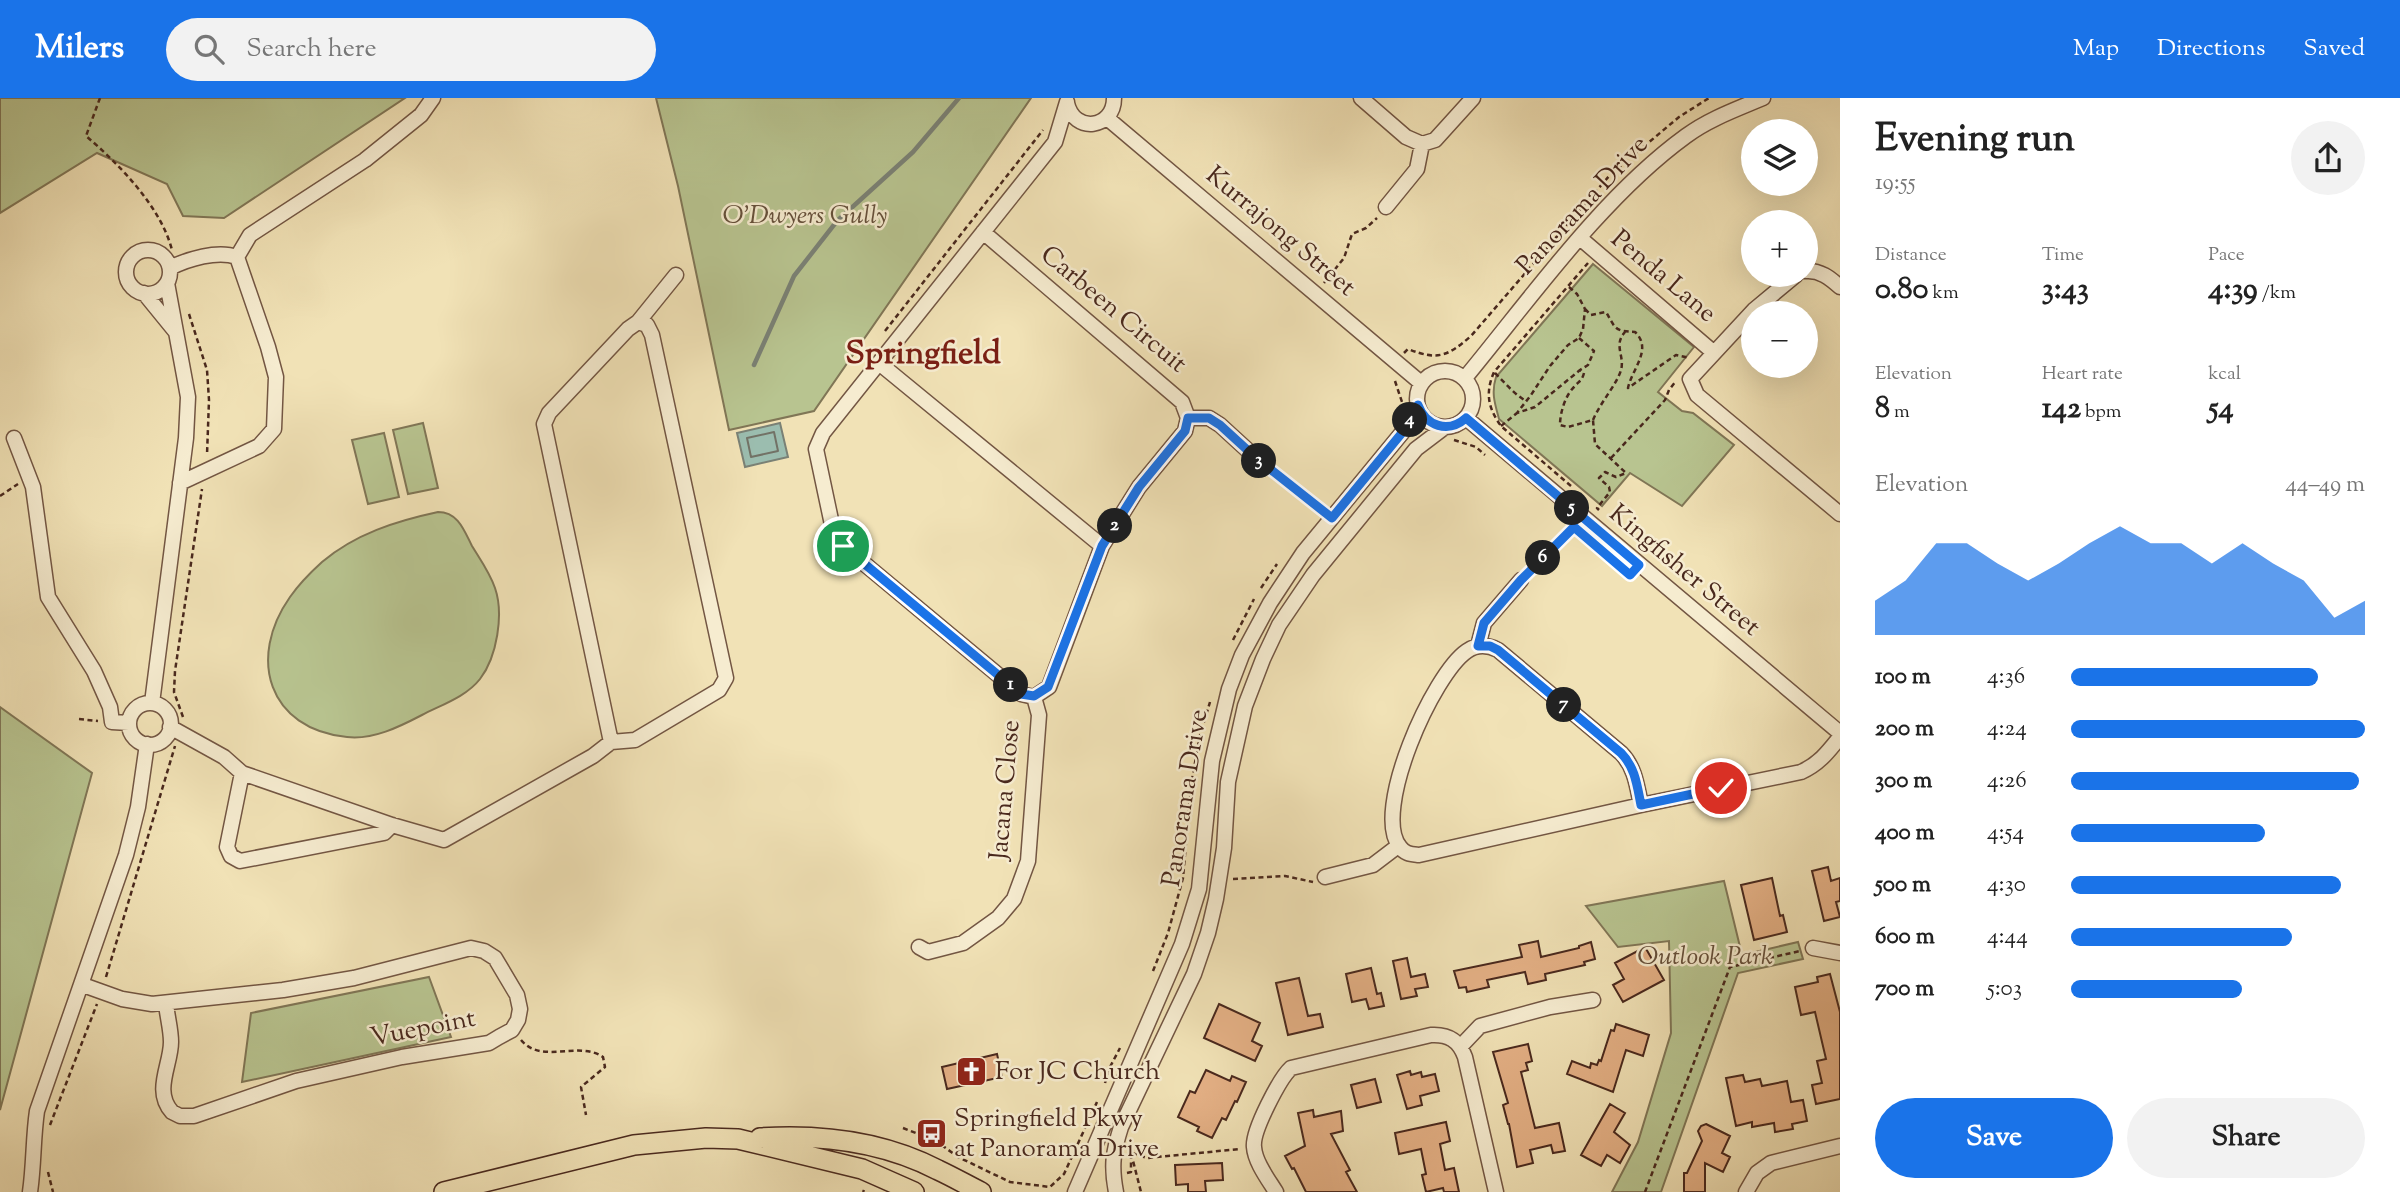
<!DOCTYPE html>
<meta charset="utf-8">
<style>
:root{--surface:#fff;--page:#f2f2f2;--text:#222;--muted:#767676;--accent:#1a73e8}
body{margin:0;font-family:"Sorts Mill Goudy",serif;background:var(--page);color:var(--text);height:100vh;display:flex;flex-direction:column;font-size:26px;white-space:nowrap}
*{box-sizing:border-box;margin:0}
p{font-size:23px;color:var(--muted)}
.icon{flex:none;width:38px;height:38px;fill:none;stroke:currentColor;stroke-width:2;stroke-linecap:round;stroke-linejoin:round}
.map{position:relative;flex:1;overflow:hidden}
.sheet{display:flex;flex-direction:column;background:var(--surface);width:560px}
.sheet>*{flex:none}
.buttons{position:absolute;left:1741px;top:21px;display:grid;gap:14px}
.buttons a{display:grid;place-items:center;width:77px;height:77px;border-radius:50%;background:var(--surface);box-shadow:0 7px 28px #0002;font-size:35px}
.pin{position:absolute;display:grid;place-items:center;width:60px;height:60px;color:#fff;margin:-30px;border:4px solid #fff;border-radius:50%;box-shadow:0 2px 7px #0007}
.km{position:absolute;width:35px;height:35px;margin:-18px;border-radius:50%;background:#222;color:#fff;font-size:19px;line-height:35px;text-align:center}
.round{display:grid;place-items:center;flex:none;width:74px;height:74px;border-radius:37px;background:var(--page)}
.overview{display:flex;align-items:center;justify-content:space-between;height:119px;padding:0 35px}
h1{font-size:38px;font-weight:700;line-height:52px}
.metrics{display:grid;grid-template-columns:repeat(3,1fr);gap:10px;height:119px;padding:7px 35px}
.metrics div{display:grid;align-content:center}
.metrics b{font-size:30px;font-weight:700}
.metrics small{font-size:19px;font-weight:400}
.metrics p{font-size:19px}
.chart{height:196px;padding:14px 35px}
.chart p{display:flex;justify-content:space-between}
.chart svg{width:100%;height:126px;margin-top:7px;fill:var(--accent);opacity:.7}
.button{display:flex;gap:14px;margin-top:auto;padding:14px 35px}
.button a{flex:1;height:80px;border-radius:42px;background:var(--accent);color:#fff;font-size:28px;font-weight:700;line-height:80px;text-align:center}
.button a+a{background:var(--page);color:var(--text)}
ul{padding:0 35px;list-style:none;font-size:23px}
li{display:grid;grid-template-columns:112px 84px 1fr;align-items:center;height:52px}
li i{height:18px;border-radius:9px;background:var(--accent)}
header{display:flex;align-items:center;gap:42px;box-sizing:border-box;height:98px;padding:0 35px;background:var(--accent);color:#fff}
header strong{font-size:33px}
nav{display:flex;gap:38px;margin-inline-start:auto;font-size:24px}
.search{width:490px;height:63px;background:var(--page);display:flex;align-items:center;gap:18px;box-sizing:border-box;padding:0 24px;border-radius:38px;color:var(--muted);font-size:26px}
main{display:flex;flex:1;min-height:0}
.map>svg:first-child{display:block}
.green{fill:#b8c490;stroke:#807656;stroke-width:2}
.water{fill:#9bbdaf;stroke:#7a8175;stroke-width:2}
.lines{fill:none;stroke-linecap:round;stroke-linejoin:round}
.shore{stroke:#727266;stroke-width:2}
.stream{stroke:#7a8175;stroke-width:4.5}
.building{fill:#e4b085;stroke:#49281d;stroke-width:2}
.minor-casing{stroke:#735643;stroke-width:17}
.major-casing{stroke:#49281d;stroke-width:22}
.path{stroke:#49281d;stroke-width:2.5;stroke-dasharray:5 3.5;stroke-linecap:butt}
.minor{stroke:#f6ecd0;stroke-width:14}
.major{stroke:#f1e2b6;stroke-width:19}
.route-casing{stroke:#fff;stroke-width:14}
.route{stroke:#1a73e8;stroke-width:9}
.labels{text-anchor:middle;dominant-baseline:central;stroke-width:5;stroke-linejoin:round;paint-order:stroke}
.street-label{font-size:26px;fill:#49281d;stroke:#f6ecd0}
.park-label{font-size:26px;font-style:italic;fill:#654f3a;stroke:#f6ecd0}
.poi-label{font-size:26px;fill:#49281d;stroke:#f6ecd0;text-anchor:start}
.district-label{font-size:33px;font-weight:bold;fill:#7a1f14;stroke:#f6ecd0}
</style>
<header>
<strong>Milers</strong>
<div class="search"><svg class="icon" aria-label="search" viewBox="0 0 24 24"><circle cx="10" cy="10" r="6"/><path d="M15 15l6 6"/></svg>Search here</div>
<nav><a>Map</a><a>Directions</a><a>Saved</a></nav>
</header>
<main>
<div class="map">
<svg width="1840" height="1094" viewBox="0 0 1840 1094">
<rect width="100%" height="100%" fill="#f1e2b6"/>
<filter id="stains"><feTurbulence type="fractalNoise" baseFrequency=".00286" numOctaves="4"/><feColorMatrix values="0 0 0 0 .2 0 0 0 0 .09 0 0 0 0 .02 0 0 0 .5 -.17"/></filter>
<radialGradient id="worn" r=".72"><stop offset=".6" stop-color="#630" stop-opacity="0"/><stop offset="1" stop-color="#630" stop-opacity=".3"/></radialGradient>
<path class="green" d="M 0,0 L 405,0 L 224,120 L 183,118 L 167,86 L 97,55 L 0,115 Z
M 656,0 L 1031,0 L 814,313 L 729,332 L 678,88 Z
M 1593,166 L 1694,249 L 1658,294 L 1682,313 L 1693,315 L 1734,347 L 1682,408 L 1630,375 L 1602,408 L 1499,321 C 1495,306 1491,295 1496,279 Z
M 423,325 L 438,390 L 408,396 L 393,332 Z
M 384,335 L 399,399 L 368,406 L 352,342 Z
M 438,414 C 458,414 464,432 472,448 C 480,461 490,475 495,490 C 504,516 497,559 480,581 C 466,599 441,607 422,617 C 399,629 373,642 347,639 C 268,631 247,560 290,499 C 299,486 311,474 322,464 C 355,436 396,423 438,414 Z
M 0,609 L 92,675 L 0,1012 Z
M 1724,783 L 1742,857 L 1798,844 L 1803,861 L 1738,875 L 1661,1094 L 1612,1094 L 1638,1044 L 1671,935 L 1669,843 L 1618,849 L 1586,808 Z
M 429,879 L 451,939 L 242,984 L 251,915 Z"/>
<path class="water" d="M 780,325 L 788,359 L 745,369 L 737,335 Z"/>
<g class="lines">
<path class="shore" d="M 774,334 L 778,353 L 751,359 L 747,340 Z"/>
<path class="stream" d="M 754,267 L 794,178 L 837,123 L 913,54 L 959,0"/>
</g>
<path class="building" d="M 1828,769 L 1831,783 L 1840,780 L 1840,803 L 1836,804 L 1840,819 L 1824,823 L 1812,773 Z
M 1772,780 L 1780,818 L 1783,817 L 1787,834 L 1754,842 L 1741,787 Z
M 1538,843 L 1541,859 L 1579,850 L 1579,848 L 1591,844 L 1595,861 L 1584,864 L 1585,867 L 1545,876 L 1546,882 L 1528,886 L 1525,874 L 1487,882 L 1489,889 L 1467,894 L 1466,889 L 1459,890 L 1454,873 L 1522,859 L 1519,847 Z
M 1645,849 L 1664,882 L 1623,904 L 1613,887 L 1624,881 L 1615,865 Z
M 1407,860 L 1411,879 L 1425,876 L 1428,889 L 1415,891 L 1417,898 L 1401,901 L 1393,863 Z
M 1371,870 L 1377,896 L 1381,895 L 1384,908 L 1369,911 L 1366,901 L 1352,904 L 1346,876 Z
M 1830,876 L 1840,914 L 1840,1001 L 1816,1006 L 1812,987 L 1822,985 L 1817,963 L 1826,961 L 1815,914 L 1801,917 L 1795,889 L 1818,884 L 1817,879 Z
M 1299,880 L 1308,918 L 1320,916 L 1323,929 L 1288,937 L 1276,885 Z
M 1219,906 L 1260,925 L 1252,943 L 1262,948 L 1255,963 L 1204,940 Z
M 1616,926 L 1649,937 L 1643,958 L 1626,952 L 1613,994 L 1567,976 L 1572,963 L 1590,970 L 1591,965 L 1597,967 L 1599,962 L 1601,963 L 1611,932 L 1614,933 Z
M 1528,946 L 1532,963 L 1526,965 L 1528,972 L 1521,974 L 1535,1030 L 1559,1025 L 1565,1053 L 1553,1055 L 1551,1047 L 1530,1052 L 1533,1065 L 1517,1069 L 1509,1026 L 1508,1026 L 1503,1007 L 1508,1005 L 1493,954 Z
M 997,956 L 1002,979 L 947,991 L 942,969 Z
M 1206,972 L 1230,983 L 1232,978 L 1246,984 L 1237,1004 L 1235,1003 L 1226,1022 L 1222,1020 L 1212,1040 L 1197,1033 L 1199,1029 L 1178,1019 L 1190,993 L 1195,995 Z
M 1410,973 L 1411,977 L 1421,974 L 1422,979 L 1435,976 L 1439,993 L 1420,998 L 1422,1007 L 1407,1011 L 1397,977 Z
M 1743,977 L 1745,984 L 1760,981 L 1762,988 L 1787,983 L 1791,1004 L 1803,1002 L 1807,1023 L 1792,1026 L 1793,1031 L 1775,1034 L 1774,1025 L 1752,1029 L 1752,1024 L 1736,1028 L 1726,980 Z
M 1375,981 L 1381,1004 L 1357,1010 L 1351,987 Z
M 1610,1006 L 1625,1015 L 1614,1034 L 1630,1047 L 1620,1065 L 1607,1057 L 1601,1068 L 1581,1057 Z
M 1313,1012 L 1314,1019 L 1341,1013 L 1343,1033 L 1331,1036 L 1350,1072 L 1346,1074 L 1357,1094 L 1306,1094 L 1294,1070 L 1292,1071 L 1285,1058 L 1305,1048 L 1298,1015 Z
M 1446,1024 L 1450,1043 L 1440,1046 L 1445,1072 L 1454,1070 L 1459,1094 L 1444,1094 L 1443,1090 L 1426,1094 L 1422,1077 L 1426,1076 L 1421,1051 L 1399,1056 L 1395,1035 Z
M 1706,1026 L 1730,1038 L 1722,1055 L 1730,1059 L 1723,1074 L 1705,1065 L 1705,1094 L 1684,1094 L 1684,1075 L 1687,1075 L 1702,1043 L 1698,1033 L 1701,1028 Z
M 1222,1065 L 1223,1082 L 1205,1083 L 1206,1094 L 1188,1094 L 1188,1086 L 1176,1087 L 1175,1067 Z"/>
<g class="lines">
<defs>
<path id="minor" d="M 1361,0 L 1406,39 L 1422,46 L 1435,42 L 1473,0
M 1067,5 C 1074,36 1114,31 1114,0
M 1107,20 L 1421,285
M 1386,109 L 1417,71 L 1422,46
M 983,134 L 1182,304 L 1188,320 L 1185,333 L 1139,389 L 1102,448 L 1049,589 L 1034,599 L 1021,596 L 843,448 L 834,436 L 816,351 L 823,335 L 1055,44 L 1067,4
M 1580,140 L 1713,254
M126 174a22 22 0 1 1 44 0a22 22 0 1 1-44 0Z
M 170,170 C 188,161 217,152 237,159 L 250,137 L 365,62 L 421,17 L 433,0
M 1806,173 C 1820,172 1830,180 1840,189
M 1796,177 L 1754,212 L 1690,281 L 1697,297 L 1840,416
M 144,195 L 175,233
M 638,224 L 676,177
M 879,265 L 1102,448
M1417 301a28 28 0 1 1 56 0a28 28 0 1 1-56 0Z
M 1465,280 C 1531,200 1602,99 1686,38 C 1709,21 1737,11 1763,0
M 1188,320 L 1209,320 L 1220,327 L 1255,359
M 1466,320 L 1840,635
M 14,340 L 33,389 L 48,499 L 94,573 L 110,609 L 112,624 L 129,625
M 180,385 L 259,348 L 274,331 L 276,279 L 268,249 L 237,159
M 1478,548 L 1484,525 L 1521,482
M 152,605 L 186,340 L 188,299 L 167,185
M129 626a21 21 0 1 1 42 0a21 21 0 1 1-42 0Z
M 170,629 L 224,659 L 242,675 L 392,727 L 444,742 L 593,658 L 611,644 L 544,326 L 549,315 L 628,231 L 638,224 L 647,227 L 652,237 L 726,580 L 719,592 L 635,642 L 611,644
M 242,675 L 227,749 L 231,758 L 240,763 L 384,735 L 392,727
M 1641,707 C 1637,688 1635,669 1621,655 L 1498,552 C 1488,547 1477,546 1467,553 C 1433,576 1371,714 1400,749 C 1405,756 1411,756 1419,757 L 1641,707 L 1801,674 C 1819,666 1828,654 1840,639
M 1325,779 L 1373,767 L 1398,748
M 919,849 L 928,854 L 963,845 L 998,820 L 1014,801 L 1028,763 L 1039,617 L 1034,599
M 1813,850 L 1840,855
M 83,887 L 122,901 L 152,906 L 283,892 L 354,880 L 471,850 L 484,853 L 495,860 L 517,897 L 520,911 L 518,922 L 512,932 L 499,939 L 489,945 L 402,959 L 296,983 L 194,1018 L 180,1018 L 172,1014 C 153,993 171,967 171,944 C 171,931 167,918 166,905
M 1461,948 L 1480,928 L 1550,909 L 1593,902
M 30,1094 C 34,1067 33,1040 37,1013 L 126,757 L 138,709 L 147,646
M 1075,1094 L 1182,846 L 1199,791 L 1212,663 L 1229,591 L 1242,557 L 1270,505 L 1303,455 L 1406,330 L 1417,307
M 1116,1094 C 1111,1068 1113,1054 1121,1029 L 1194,876 L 1208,835 L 1216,801 L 1224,750 L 1228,684 L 1245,608 L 1263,561 L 1279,527 L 1313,477 L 1416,351 L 1445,329
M 1276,1094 C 1268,1081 1255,1064 1254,1049 C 1252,1033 1280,980 1291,970 L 1431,937 C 1448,936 1459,942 1465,959 L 1496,1094
M 1746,1094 L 1757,1075 L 1771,1065 L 1840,1048"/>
<path id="major" d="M 760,1040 C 822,1036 882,1043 938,1072 C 953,1079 967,1087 981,1094
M 444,1094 L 634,1047 L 706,1040 L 738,1041 L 862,1071 L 914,1094"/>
</defs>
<use href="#minor" class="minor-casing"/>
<use href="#major" class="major-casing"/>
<path class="path" d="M 100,0 L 86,38 C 119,66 161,109 172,152
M 1324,185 L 1344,160 L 1352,136 L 1366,130 L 1377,120
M 1569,189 L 1577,196 L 1585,211 L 1583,231 L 1579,240 L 1568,247 L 1550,268 L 1531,297 L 1517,315 L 1535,309 L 1580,272 L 1584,275 C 1582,283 1579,283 1574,289 C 1565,298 1560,315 1560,327 L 1568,329 L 1593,322 L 1595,346 L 1626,375 L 1616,379 L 1605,374 L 1599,380 L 1609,389 L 1610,394 L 1597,410 L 1599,412
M 1585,211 L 1591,217 L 1606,214 C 1616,231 1614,233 1635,234 C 1653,251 1632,271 1628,290 L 1676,257 L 1690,260
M 189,216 L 207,272 L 209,302 L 207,357
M 885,233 L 1043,32
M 1579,240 L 1594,253 L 1588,267 L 1580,272
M 1404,255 L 1408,251 C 1438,263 1448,258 1471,238 L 1610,77 L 1679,19 L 1709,0
M 1495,275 C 1505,285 1514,296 1526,303
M 1395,283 L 1402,304
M 1593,322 C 1600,305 1617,286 1621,272 C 1625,258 1613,247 1625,234
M 1501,328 L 1517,315
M 1454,342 L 1476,349 L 1485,357
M 1611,360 L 1665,302 L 1669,292 L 1676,283
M 1266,368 L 1321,411
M 1571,388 L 1501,328 C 1488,310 1485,295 1494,274 L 1588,165
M 0,398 L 18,386
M 1530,474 L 1574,429
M 1261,490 L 1277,466
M 1233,542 L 1254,501
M 183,619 L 174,594 L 175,573 L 202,391
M 79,621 L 98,623
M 1233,781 L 1285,778 L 1313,784
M 1153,873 L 1168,835 L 1183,780 L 1191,687 L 1200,637 L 1210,604
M 106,879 L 175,648
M 521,942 C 542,967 578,942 603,959 L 605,969 L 581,989 L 586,1017
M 1105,985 L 1110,969 L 1120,950
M 50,1027 L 97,906
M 903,1030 L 936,1043 L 958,1059 L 1010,1084 L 1050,1089 L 1064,1076 L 1097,1004
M 1132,1047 L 1131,1055 L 1141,1094
M 1132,1055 L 1147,1060 L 1240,1051
M 48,1074 L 53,1094
M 1127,1075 L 1131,1074 L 1131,1060
M 863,1094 L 864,1092
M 1645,1094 L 1730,869 L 1800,853"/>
<use href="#minor" class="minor"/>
<use href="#major" class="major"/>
</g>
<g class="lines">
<defs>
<path id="route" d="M 843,448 L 1021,596 L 1034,598 L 1048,589 L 1102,448 L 1139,389 L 1185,333 L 1188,320 L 1209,320 L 1220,327 L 1255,359 L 1332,420 L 1406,330 L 1418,307 C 1426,328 1448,336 1466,320 L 1639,467 L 1630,477 L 1574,429 L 1521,482 L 1484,525 L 1478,548 L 1490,548 L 1498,552 L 1621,655 C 1635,669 1637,687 1641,707 L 1721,690"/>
</defs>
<use href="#route" class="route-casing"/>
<use href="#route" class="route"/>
</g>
<defs>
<symbol id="church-square" viewBox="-11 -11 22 22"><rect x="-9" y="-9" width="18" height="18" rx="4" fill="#8f2418" stroke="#f6ecd0"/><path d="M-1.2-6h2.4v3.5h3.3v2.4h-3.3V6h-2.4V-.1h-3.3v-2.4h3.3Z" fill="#fff"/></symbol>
<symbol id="bus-square" viewBox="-11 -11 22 22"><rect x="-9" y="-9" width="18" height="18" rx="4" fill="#8f2418" stroke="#f6ecd0"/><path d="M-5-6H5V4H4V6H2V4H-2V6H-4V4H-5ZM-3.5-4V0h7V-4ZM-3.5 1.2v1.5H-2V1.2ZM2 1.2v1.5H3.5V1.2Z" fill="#fff"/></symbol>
</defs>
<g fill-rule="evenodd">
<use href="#church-square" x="954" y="956" width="35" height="35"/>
<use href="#bus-square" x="914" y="1018" width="35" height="35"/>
</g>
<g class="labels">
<g class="street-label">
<text transform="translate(1583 108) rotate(-47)">Panorama Drive</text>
<text transform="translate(1280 134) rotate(40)">Kurrajong Street</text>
<text transform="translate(1663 179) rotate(40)">Penda Lane</text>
<text transform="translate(1113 212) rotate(40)">Carbeen Circuit</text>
<text transform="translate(1684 473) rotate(40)">Kingfisher Street</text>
<text transform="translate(1006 692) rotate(-85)">Jacana Close</text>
<text transform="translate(1186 700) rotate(-81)">Panorama Drive</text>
<text transform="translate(423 931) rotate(-11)">Vuepoint</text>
</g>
<g class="park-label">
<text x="805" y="118">O'Dwyers Gully</text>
<text x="1705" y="859">Outlook Park</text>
</g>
<g class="poi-label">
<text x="995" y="974">For JC Church</text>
<text x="954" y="1021">Springfield Pkwy<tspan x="954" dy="30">at Panorama Drive</tspan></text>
</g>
<g class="district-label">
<text x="923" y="257">Springfield</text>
</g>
</g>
<rect width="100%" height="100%" filter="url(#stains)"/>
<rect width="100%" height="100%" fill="url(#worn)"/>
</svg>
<div class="buttons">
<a><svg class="icon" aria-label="layers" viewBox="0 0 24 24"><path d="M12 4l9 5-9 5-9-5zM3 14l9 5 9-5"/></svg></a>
<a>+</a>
<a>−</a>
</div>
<div class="pin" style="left:843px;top:448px;background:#1e9e55"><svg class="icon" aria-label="arrive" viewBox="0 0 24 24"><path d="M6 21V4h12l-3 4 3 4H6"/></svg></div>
<div class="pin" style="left:1721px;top:690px;background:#d93025"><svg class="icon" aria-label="check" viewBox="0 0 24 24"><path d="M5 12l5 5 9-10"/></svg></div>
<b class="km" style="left:1011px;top:587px">1</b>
<b class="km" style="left:1115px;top:428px">2</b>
<b class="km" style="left:1259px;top:363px">3</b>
<b class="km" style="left:1410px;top:322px">4</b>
<b class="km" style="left:1572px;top:410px">5</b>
<b class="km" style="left:1543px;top:460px">6</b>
<b class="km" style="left:1564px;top:607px">7</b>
</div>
<section class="sheet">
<div class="overview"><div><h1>Evening run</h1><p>19:55</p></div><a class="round"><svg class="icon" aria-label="share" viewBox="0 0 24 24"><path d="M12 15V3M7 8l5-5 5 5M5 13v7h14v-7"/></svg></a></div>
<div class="metrics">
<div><p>Distance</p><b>0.80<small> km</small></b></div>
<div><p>Time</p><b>3:43</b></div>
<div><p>Pace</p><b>4:39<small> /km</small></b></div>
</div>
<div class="metrics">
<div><p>Elevation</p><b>8<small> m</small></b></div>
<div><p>Heart rate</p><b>142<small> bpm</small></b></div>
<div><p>kcal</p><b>54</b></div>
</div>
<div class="chart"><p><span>Elevation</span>44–49 m</p>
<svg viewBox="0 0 160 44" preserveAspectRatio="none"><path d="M0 44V32L10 25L20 12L30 12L40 19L50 25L60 19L70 12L80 6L90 12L100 12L110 19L120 12L130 19L140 25L150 38L160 32V44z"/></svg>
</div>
<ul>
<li><b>100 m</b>4:36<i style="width:84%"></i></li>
<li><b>200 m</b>4:24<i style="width:100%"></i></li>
<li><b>300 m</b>4:26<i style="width:98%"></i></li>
<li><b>400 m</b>4:54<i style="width:66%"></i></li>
<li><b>500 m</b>4:30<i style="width:92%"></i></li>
<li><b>600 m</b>4:44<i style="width:75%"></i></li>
<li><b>700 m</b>5:03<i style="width:58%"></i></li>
</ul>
<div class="button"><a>Save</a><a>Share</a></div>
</section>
</main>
